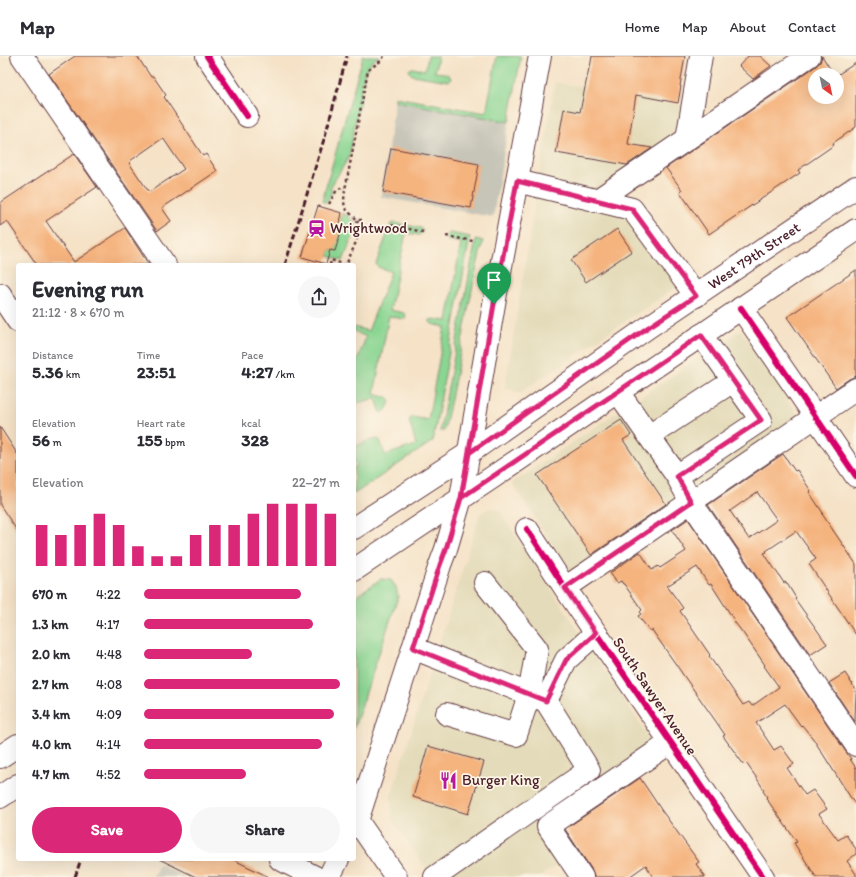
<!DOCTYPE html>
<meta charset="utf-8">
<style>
:root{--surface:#fff;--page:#f7f7f7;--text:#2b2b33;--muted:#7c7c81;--line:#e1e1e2;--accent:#db2777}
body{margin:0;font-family:Itim,sans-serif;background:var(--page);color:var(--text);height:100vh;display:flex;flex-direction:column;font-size:15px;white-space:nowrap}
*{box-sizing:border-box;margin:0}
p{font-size:13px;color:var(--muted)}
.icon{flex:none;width:22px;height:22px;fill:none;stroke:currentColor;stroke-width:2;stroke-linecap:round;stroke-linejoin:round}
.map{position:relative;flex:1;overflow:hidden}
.drawer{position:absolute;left:16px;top:207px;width:340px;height:598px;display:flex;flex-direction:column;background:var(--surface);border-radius:4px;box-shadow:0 4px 16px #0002}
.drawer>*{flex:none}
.needle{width:26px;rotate:147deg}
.controls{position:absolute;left:808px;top:12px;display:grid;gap:8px}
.controls a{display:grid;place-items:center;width:36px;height:36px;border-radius:50%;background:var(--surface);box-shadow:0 4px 16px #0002;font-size:20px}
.pin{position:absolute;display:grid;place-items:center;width:34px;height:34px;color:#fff;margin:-41px -17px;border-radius:50% 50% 50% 0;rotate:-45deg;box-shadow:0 0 4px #0007}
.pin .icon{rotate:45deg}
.round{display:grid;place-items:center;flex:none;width:42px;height:42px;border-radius:21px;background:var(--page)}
.head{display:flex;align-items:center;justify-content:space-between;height:68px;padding:0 16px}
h1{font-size:22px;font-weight:800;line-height:30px}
.metrics{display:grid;grid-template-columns:repeat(3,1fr);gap:6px;height:68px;padding:4px 16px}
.metrics div{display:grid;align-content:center}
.metrics b{font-size:17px;font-weight:800}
.metrics small{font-size:11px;font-weight:400}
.metrics p{font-size:11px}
.chart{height:112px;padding:8px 16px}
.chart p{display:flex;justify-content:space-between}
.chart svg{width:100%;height:72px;margin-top:4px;stroke:var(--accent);stroke-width:6}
.button{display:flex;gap:8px;margin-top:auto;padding:8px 16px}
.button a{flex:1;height:46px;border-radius:24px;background:var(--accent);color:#fff;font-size:16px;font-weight:800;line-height:46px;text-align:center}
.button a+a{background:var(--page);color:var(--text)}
ul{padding:0 16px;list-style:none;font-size:13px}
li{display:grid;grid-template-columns:64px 48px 1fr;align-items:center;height:30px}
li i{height:10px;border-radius:5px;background:var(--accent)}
header{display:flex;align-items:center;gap:24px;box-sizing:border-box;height:56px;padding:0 20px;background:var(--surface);border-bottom:1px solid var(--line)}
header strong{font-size:19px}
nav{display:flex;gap:22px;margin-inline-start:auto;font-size:14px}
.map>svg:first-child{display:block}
.built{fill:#e4dbba}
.industrial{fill:#c6c5b8}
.green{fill:#8ad592;stroke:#6a7a5e}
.building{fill:#f5b37e;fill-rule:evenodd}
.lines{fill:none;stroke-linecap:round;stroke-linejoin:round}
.minor-casing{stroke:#643c42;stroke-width:24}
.major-casing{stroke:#643c42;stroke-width:24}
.path{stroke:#643c42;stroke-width:2.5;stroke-dasharray:3 3;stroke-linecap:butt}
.minor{stroke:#fff;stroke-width:22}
.major{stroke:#fff;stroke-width:22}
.rail{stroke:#4a1f2b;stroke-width:3;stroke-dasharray:6 3;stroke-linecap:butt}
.cycleway-casing{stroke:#fcf5e5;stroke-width:8}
.cycleway{stroke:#d6006c;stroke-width:6}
.route-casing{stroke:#fff;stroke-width:8}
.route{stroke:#db2777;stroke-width:5}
.labels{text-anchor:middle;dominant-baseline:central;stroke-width:3.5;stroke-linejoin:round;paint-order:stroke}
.poi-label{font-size:15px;fill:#4a1f2b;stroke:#fcf5e5;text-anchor:start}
.street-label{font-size:15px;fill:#4a1f2b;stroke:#fcf5e5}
</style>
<header>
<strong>Map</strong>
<nav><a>Home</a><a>Map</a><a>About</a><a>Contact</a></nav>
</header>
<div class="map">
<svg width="856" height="821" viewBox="0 0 856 821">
<rect width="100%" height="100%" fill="#fcf5e5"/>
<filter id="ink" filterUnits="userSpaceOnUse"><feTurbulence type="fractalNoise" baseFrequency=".025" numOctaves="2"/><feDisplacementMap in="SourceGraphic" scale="8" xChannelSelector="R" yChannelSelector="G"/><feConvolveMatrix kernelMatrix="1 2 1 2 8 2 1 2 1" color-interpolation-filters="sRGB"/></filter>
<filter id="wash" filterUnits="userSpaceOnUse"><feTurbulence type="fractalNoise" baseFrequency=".012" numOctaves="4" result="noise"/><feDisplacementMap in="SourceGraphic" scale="16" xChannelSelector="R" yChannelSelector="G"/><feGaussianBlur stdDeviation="0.9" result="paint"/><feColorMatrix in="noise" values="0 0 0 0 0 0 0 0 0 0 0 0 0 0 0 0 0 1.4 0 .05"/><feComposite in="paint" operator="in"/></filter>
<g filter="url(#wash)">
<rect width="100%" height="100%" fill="#f5e2c7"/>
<path class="built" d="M 555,26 L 692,51 L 687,83 L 596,145 L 632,153 L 685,225 L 519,337 L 505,331 Z
M 741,274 L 804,369 L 576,524 L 512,427 Z
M 489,452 L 498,453 L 658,695 L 548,770 L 569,801 L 540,821 L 432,821 L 392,763 L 391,740 L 480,458 Z"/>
<path class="industrial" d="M 395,45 L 509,66 L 493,161 L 381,141 Z
M 159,808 L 185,821 L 153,821 Z"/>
<path class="green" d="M 363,0 L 379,0 L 372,6 L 365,15 L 349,101 L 330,132 L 333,134 L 326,147 L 322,145 Z
M 428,0 L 438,0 L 435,16 C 441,17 449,16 451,23 L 449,25 L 412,19 L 410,17 L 409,14 L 412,12 L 425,14 Z
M 497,0 L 521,0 L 509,66 L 395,45 L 395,41 L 486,57 Z
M 342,157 C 349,160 355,165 356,172 L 343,205 L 328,200 L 330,194 L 335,195 L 339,171 Z
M 395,167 L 421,172 L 423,174 L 422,177 L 419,179 L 406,177 L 390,254 L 404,257 L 406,260 L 405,262 L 403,263 L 389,260 L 374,338 L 389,342 L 390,344 C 389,349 387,355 382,357 L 380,355 L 376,342 L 354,348 L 354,313 L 366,281 L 354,275 L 354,271 L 368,275 L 391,216 L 378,211 L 376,208 L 391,168 Z
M 450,177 L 470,181 L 433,385 L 354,438 L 354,411 L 357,410 L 354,405 L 354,391 L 365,386 L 377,383 L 380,384 L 385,399 L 416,389 L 409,364 L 412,361 L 428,364 L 445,271 L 432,268 L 430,266 L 430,264 L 433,263 L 447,265 L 461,187 L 447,184 L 447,178 Z
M 476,183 L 483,185 C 467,248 459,312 444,375 L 440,375 Z
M 381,523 L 391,524 L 396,531 L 398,541 L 354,672 L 354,541 Z"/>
<g id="blocks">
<path class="building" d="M 75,0 L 137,0 L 151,21 L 153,20 L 166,39 L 164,41 L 203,100 L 206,98 L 217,115 L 162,152 L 171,165 L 157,175 L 49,18 ZM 163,82 L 184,113 L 149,136 L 129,107 L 131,106 L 130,105 Z
M 592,0 L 685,0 L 680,30 L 681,30 L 678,47 L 636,39 L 628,88 L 652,92 L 627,109 L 556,97 L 564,53 L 580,56 L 589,12 L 590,12 Z
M 748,0 L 760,0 L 771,10 L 753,23 L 739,10 Z
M 822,0 L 834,19 L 815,19 L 815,41 L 837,41 L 837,19 L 856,7 L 856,71 L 833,87 L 834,89 L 798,114 L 800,117 L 709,178 L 680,136 L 682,134 L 666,112 L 816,10 L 820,6 Z
M 391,92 L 479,108 L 471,152 L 383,136 Z
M 74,98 L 97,131 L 46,165 L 74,206 L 125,172 L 149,209 L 37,209 L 7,165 L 0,170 L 0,147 Z
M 318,150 L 342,157 L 339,171 L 342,172 L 335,195 L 330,194 L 326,208 L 302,201 Z
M 617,173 L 632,195 L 586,226 L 571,204 Z
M 856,214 L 856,320 L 849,323 L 836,332 L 787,261 Z
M 621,364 L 631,379 L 623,384 L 666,448 L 591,499 L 537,419 Z
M 0,371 L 18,399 L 18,476 L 0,449 Z
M 783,398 L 795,415 L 797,414 L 811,435 L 809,436 L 823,457 L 822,458 L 856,508 L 856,579 L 809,508 L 816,503 L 796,475 L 766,495 L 767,496 L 764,497 L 784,527 L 786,526 L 796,542 L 795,543 L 827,588 L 810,599 L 708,449 ZM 757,436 L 777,464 L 749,483 L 730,455 Z
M 688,463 L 846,696 L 851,703 L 850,703 L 856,712 L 856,750 L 814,684 L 802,669 L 801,670 L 785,648 L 756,667 L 774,694 L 781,690 L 794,708 L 787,712 L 805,739 L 813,734 L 827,753 L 819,758 L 838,784 L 846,779 L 856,793 L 856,798 L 847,805 L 856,818 L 856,821 L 816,821 L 794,787 L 797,786 L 766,742 L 767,741 L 763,735 L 764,734 L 756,721 L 746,707 L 744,709 L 723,680 L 725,679 L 717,667 L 686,623 L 652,574 L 650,575 L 638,560 L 641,558 L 640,556 L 642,554 L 624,528 L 623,528 L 621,525 L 617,527 L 610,517 L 640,496 L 652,514 L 658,510 L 660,512 L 686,495 L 672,474 ZM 697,511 L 709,529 L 711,528 L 734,564 L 733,564 L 743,577 L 765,609 L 764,610 L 779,631 L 752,650 L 749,646 L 743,649 L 709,600 L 710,599 L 680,555 L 683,552 L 667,530 Z
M 845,617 L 856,634 L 855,666 L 829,627 Z
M 428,690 L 484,706 L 468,758 L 413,741 Z
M 640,722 L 662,755 L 699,806 L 696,808 L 705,821 L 653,821 L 646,809 L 629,821 L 594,821 L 592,814 L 565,773 Z
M 159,803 L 232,803 L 269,821 L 196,821 Z"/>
</g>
</g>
<g filter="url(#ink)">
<use href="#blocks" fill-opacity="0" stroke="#643c42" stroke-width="1"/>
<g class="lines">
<defs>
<path id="minor" d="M 22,0 L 165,209
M 207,0 L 247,60
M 687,83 L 701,0
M 517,125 L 632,153 L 696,240
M 596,145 L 809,0
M 741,252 L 856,420
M 618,336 L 677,420 L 691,446 L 856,689
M 649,380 L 733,325
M 677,420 L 761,364 L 701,279
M 527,473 L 565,532 L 763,821
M 565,532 L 856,333
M 413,592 L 546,645 L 566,604 L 596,577
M 447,658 L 516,679 L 529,639 L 537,593 L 485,527
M 280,803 L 315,821
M 435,821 L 589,714 L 546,645
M 582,821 L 548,770 L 671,686"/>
<g id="major">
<path d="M 0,238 L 18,265"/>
<path id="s1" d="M 354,472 L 469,397 L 647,272 L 856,131"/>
<path d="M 354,514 L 493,421 L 856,174"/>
<path d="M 0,701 L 18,689"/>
<path d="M 0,741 L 18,729"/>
<path d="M 354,760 L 396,821"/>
<path d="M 354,771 L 357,765 L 440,509 L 446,493 L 461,442 L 494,248 L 540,0"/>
<path d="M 329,821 L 338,803"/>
</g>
</defs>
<use href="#minor" class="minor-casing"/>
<use href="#major" class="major-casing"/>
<path class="path" d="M 329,148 C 333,141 336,131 345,131
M 362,164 C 357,164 355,162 351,158 C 342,151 344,145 345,134 L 368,14 L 382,4 L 384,0
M 391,169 L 423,176
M 446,180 L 473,185
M 309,209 L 310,203
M 330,209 L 331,204 L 346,209 C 352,194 362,179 357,164"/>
<use href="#minor" class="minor"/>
<use href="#major" class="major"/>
<path class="rail" d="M 285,209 L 325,80 L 347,0
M 75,821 L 81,803"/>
<defs>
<path id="cycleway" d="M 207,0 L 247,60
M 741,252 L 856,420
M 527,473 L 565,532 L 763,821"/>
</defs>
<use href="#cycleway" class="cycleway-casing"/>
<use href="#cycleway" class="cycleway"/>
</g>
</g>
<g class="lines" filter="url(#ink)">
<defs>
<path id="route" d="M 494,248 L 461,442 L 446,493 L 440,509 L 413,592 L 546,645 L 566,604 L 596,577 L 565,532 L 691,446 L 677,420 L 761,364 L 701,279 L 461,442 L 469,397 L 647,272 L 696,240 L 632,153 L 517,125 L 494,248"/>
</defs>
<use href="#route" class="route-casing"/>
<use href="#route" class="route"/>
</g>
<defs>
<symbol id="station-bare" viewBox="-9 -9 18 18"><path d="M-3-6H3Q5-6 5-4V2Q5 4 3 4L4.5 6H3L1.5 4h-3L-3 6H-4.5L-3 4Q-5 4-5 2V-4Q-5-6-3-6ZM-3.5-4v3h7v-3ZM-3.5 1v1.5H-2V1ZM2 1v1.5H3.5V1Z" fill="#b5179e" stroke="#fcf5e5" stroke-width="2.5" paint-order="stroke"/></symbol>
<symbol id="restaurant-bare" viewBox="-9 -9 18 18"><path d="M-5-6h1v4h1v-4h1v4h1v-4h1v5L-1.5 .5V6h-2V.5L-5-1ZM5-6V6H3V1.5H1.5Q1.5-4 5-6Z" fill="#b5179e" stroke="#fcf5e5" stroke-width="2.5" paint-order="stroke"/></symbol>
</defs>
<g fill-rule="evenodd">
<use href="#station-bare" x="304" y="160" width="25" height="25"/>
<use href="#restaurant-bare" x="436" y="712" width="25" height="25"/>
</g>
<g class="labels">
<g class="poi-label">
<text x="330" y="172">Wrightwood</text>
<text x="462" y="724">Burger King</text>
</g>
<g class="street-label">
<text stroke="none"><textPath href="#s1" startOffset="484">West 79th Street</textPath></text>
<text transform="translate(655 640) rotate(56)">South Sawyer Avenue</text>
</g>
</g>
</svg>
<div class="controls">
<a><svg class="needle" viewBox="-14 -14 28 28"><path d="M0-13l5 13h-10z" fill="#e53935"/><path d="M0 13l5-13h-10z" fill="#7c7c81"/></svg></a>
</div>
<div class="pin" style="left:494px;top:248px;background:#1e9e55"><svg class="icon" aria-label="arrive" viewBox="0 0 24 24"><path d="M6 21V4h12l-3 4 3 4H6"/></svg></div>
<section class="drawer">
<div class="head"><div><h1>Evening run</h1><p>21:12 · 8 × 670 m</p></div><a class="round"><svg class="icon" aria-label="share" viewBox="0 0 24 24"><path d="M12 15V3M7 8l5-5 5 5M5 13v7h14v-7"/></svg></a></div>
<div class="metrics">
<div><p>Distance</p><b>5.36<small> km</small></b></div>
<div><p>Time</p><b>23:51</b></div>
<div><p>Pace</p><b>4:27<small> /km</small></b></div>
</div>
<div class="metrics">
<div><p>Elevation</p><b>56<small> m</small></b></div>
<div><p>Heart rate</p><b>155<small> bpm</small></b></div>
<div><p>kcal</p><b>328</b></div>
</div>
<div class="chart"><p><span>Elevation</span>22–27 m</p>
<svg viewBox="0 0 160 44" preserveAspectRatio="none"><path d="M5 44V19M15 44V25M25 44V19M35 44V12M45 44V19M55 44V32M65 44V38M75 44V38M85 44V25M95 44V19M105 44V19M115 44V12M125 44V6M135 44V6M145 44V6M155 44V12"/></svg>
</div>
<ul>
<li><b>670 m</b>4:22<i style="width:80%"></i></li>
<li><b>1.3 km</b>4:17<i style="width:86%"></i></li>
<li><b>2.0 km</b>4:48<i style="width:55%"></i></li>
<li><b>2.7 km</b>4:08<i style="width:100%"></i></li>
<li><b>3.4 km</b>4:09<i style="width:97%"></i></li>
<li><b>4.0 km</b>4:14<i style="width:91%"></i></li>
<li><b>4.7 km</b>4:52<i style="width:52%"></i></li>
</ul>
<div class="button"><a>Save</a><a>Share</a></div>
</section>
</div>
